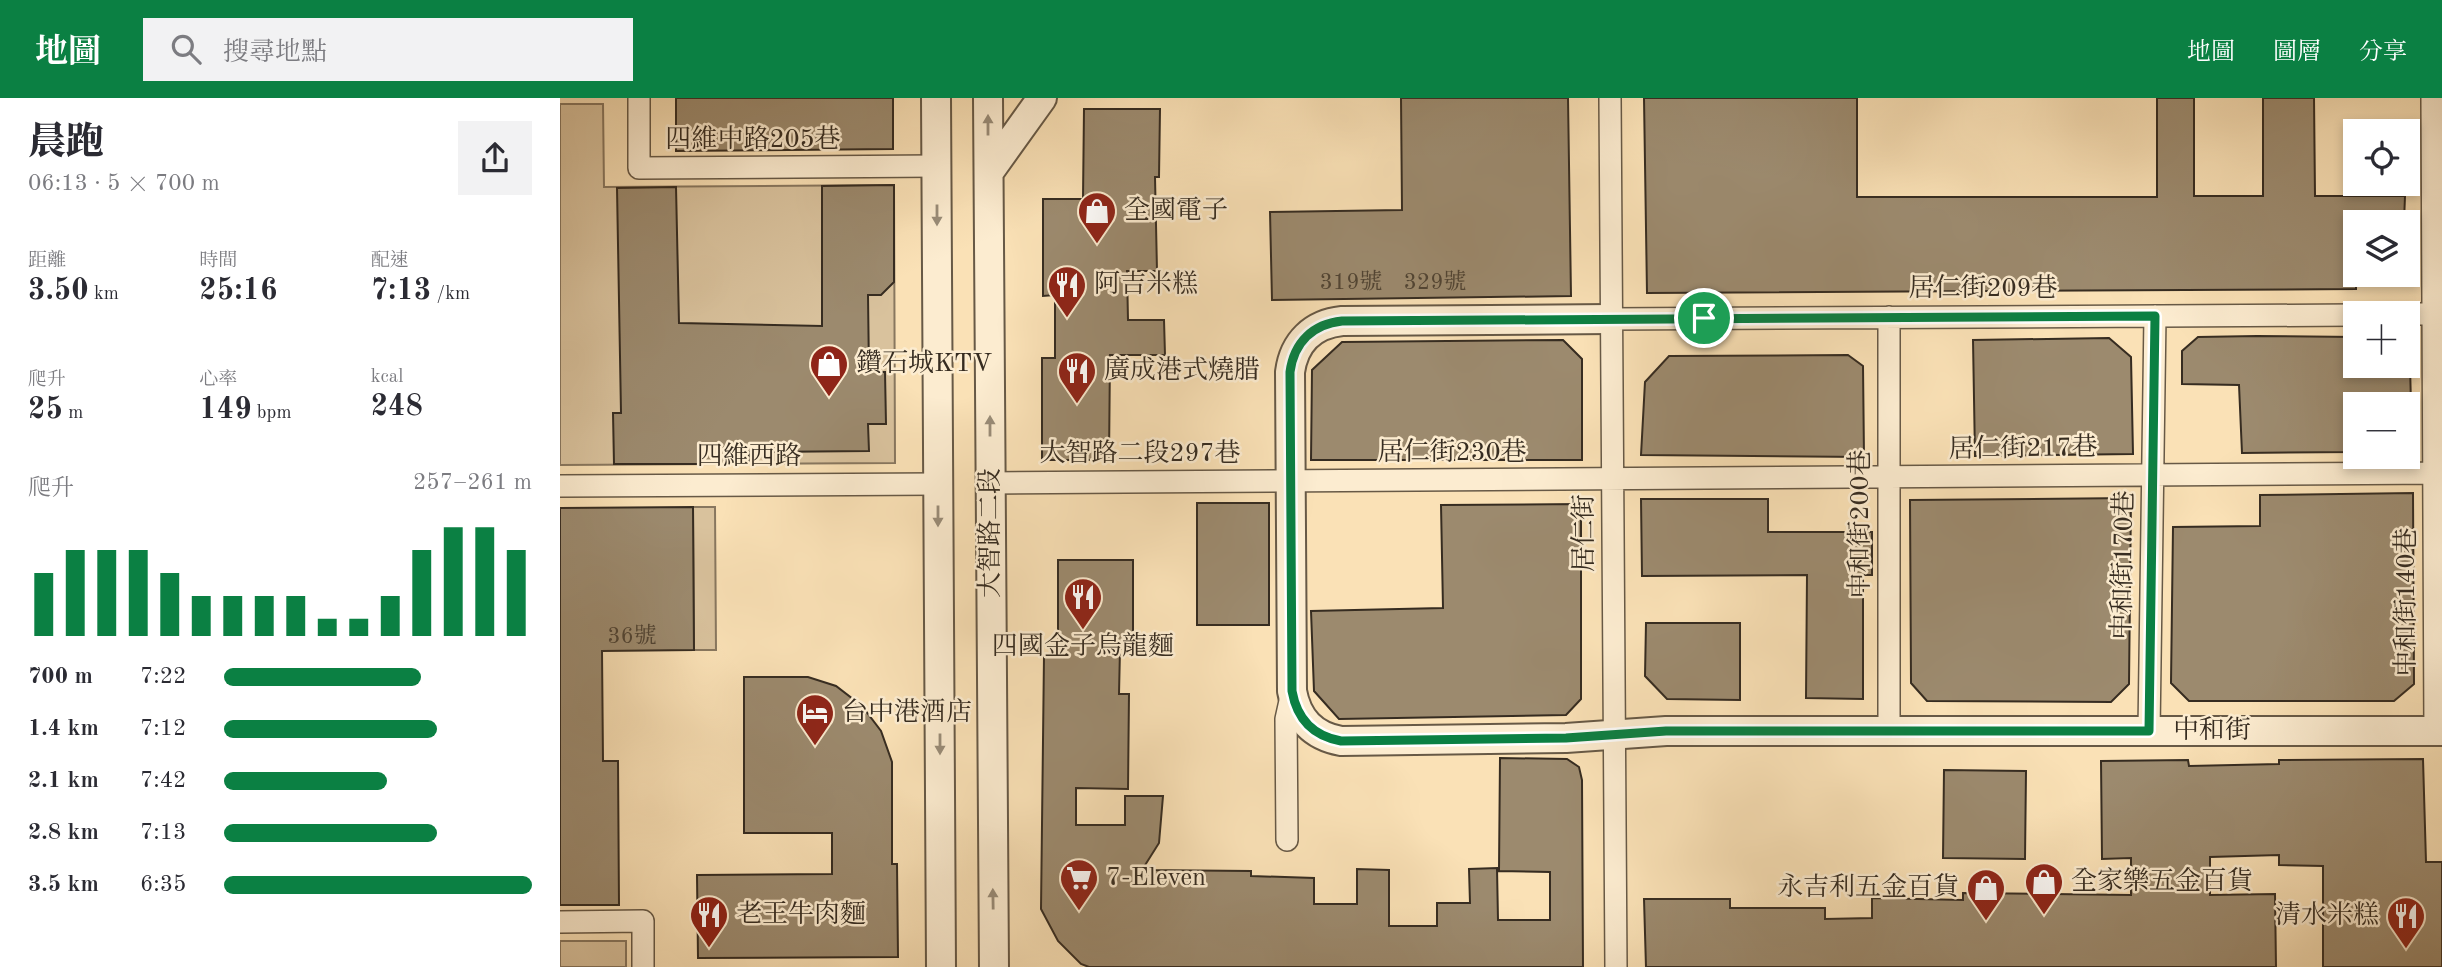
<!DOCTYPE html>
<html lang="zh-TW">
<meta charset="utf-8">
<style>
:root{--surface:#fff;--page:#f2f2f3;--text:#2b2b33;--muted:#7c7c81;--accent:#0b8043}
body{margin:0;font-family:"Old Standard TT","Noto Serif TC",serif;background:var(--page);color:var(--text);height:100vh;display:flex;flex-direction:column;font-size:26px;white-space:nowrap}
*{box-sizing:border-box;margin:0}
p{font-size:23px;color:var(--muted)}
.icon{flex:none;width:38px;height:38px;fill:none;stroke:currentColor;stroke-width:2;stroke-linecap:round;stroke-linejoin:round}
.map{position:relative;flex:1;overflow:hidden}
.side{display:flex;flex-direction:column;background:var(--surface);width:560px}
.side>*{flex:none}
.controls{position:absolute;left:1783px;top:21px;display:grid;gap:14px}
.controls a{display:grid;place-items:center;width:77px;height:77px;border-radius:0px;background:var(--surface);box-shadow:0 4px 10px #0003;font-size:35px}
.pin{position:absolute;display:grid;place-items:center;width:60px;height:60px;color:#fff;margin:-30px;border:4px solid #fff;border-radius:50%;box-shadow:0 2px 7px #0007}
.round{display:grid;place-items:center;flex:none;width:74px;height:74px;border-radius:0px;background:var(--page)}
.headline{display:flex;align-items:center;justify-content:space-between;height:119px;padding:0 28px}
h1{font-size:38px;font-weight:800;line-height:52px}
.metrics{display:grid;grid-template-columns:repeat(3,1fr);gap:10px;height:119px;padding:7px 28px}
.metrics div{display:grid;align-content:center}
.metrics b{font-size:30px;font-weight:800}
.metrics small{font-size:19px;font-weight:400}
.metrics p{font-size:19px}
.chart{height:196px;padding:14px 28px}
.chart p{display:flex;justify-content:space-between}
.chart svg{width:100%;height:126px;margin-top:7px;stroke:var(--accent);stroke-width:6}
ul{padding:0 28px;list-style:none;font-size:23px}
li{display:grid;grid-template-columns:112px 84px 1fr;align-items:center;height:52px}
li i{height:18px;border-radius:9px;background:var(--accent)}
header{display:flex;align-items:center;gap:42px;box-sizing:border-box;height:98px;padding:0 35px;background:var(--accent);color:#fff}
header strong{font-size:33px}
nav{display:flex;gap:38px;margin-inline-start:auto;font-size:24px}
.search{width:490px;height:63px;background:var(--page);display:flex;align-items:center;gap:18px;box-sizing:border-box;padding:0 24px;border-radius:0px;color:var(--muted);font-size:26px}
main{display:flex;flex:1;min-height:0}
.map>svg:first-child{display:block}
.green{fill:#d9c29d;stroke:#88775f;stroke-width:2}
.building{fill:#9c8a6e;stroke:#362c21;stroke-width:2}
.lines{fill:none;stroke-linecap:round;stroke-linejoin:round}
.minor-casing{stroke:#675946;stroke-width:24}
.tertiary-casing{stroke:#675946;stroke-width:32}
.minor{stroke:#fcecd0;stroke-width:21}
.tertiary{stroke:#fcecd0;stroke-width:28}
.oneway{fill:#998c78}
.route-casing{stroke:#fff;stroke-width:14}
.route{stroke:#0b8043;stroke-width:9}
.labels{text-anchor:middle;dominant-baseline:central;stroke-width:5;stroke-linejoin:round;paint-order:stroke}
.number-label{font-size:23px;fill:#504434}
.street-label{font-size:26px;fill:#362c21;stroke:#fcecd0}
.poi-label{font-size:26px;fill:#362c21;stroke:#fcecd0;text-anchor:start}
</style>
<header>
<strong>地圖</strong>
<div class="search"><svg class="icon" aria-label="search" viewBox="0 0 24 24"><circle cx="10" cy="10" r="6"/><path d="M15 15l6 6"/></svg>搜尋地點</div>
<nav><a>地圖</a><a>圖層</a><a>分享</a></nav>
</header>
<main>
<section class="side">
<div class="headline"><div><h1>晨跑</h1><p>06:13 · 5 × 700 m</p></div><a class="round"><svg class="icon" aria-label="share" viewBox="0 0 24 24"><path d="M12 15V3M7 8l5-5 5 5M5 13v7h14v-7"/></svg></a></div>
<div class="metrics">
<div><p>距離</p><b>3.50<small> km</small></b></div>
<div><p>時間</p><b>25:16</b></div>
<div><p>配速</p><b>7:13<small> /km</small></b></div>
</div>
<div class="metrics">
<div><p>爬升</p><b>25<small> m</small></b></div>
<div><p>心率</p><b>149<small> bpm</small></b></div>
<div><p>kcal</p><b>248</b></div>
</div>
<div class="chart"><p><span>爬升</span>257–261 m</p>
<svg viewBox="0 0 160 44" preserveAspectRatio="none"><path d="M5 44V22M15 44V14M25 44V14M35 44V14M45 44V22M55 44V30M65 44V30M75 44V30M85 44V30M95 44V38M105 44V38M115 44V30M125 44V14M135 44V6M145 44V6M155 44V14"/></svg>
</div>
<ul>
<li><b>700 m</b>7:22<i style="width:64%"></i></li>
<li><b>1.4 km</b>7:12<i style="width:69%"></i></li>
<li><b>2.1 km</b>7:42<i style="width:53%"></i></li>
<li><b>2.8 km</b>7:13<i style="width:69%"></i></li>
<li><b>3.5 km</b>6:35<i style="width:100%"></i></li>
</ul>
</section>
<div class="map">
<svg width="1882" height="869" viewBox="0 0 1882 869">
<rect width="100%" height="100%" fill="#fae1b6"/>
<filter id="stains"><feTurbulence type="fractalNoise" baseFrequency=".00286" numOctaves="4"/><feColorMatrix values="0 0 0 0 .2 0 0 0 0 .09 0 0 0 0 .02 0 0 0 .5 -.17"/></filter>
<radialGradient id="worn" r=".72"><stop offset=".6" stop-color="#630" stop-opacity="0"/><stop offset="1" stop-color="#630" stop-opacity=".3"/></radialGradient>
<path class="green" d="M 0,6 L 43,6 L 44,89 L 334,87 L 335,365 L 0,367 Z
M 133,409 L 155,409 L 156,552 L 134,552 Z
M 0,843 L 66,843 L 66,869 L 0,869 Z"/>
<path class="building" d="M 116,0 L 333,0 L 333,51 L 116,53 Z
M 841,0 L 1008,0 L 1011,198 L 712,202 L 710,114 L 842,112 Z
M 1084,0 L 1297,0 L 1297,99 L 1597,99 L 1597,0 L 1634,0 L 1634,98 L 1703,98 L 1703,0 L 1754,0 L 1755,98 L 1845,98 L 1844,124 L 1796,124 L 1796,191 L 1087,195 Z
M 524,11 L 600,11 L 599,79 L 595,79 L 597,173 L 567,173 L 568,222 L 604,222 L 605,257 L 550,257 L 549,362 L 482,362 L 482,260 L 495,260 L 495,197 L 483,198 L 483,101 L 523,101 Z
M 334,87 L 334,184 L 321,197 L 308,197 L 309,274 L 325,274 L 326,326 L 308,326 L 309,353 L 189,354 L 189,366 L 54,366 L 53,315 L 61,315 L 57,90 L 116,89 L 119,225 L 262,228 L 262,88 Z
M 1697,238 L 1796,239 L 1796,268 L 1850,268 L 1851,306 L 1796,306 L 1796,354 L 1682,355 L 1679,287 L 1622,286 L 1622,253 L 1638,239 Z
M 1549,240 L 1571,259 L 1573,356 L 1415,358 L 1413,242 Z
M 1003,242 L 1022,261 L 1022,362 L 751,362 L 752,272 L 782,244 Z
M 1288,257 L 1303,268 L 1304,359 L 1081,357 L 1085,284 L 1109,258 Z
M 1853,395 L 1854,586 L 1834,603 L 1629,603 L 1611,585 L 1613,429 L 1700,428 L 1700,397 Z
M 1571,400 L 1569,586 L 1551,604 L 1367,603 L 1351,585 L 1350,402 Z
M 1081,401 L 1208,401 L 1208,434 L 1312,434 L 1312,477 L 1303,477 L 1303,601 L 1246,600 L 1247,477 L 1082,478 Z
M 637,405 L 709,405 L 709,527 L 637,527 Z
M 1021,406 L 1021,601 L 1006,617 L 779,621 L 754,593 L 751,513 L 883,510 L 881,407 Z
M 133,409 L 134,552 L 42,553 L 43,663 L 58,663 L 59,807 L 0,807 L 0,410 Z
M 498,462 L 573,462 L 573,551 L 560,551 L 559,596 L 569,596 L 568,691 L 516,690 L 516,727 L 565,727 L 565,698 L 603,698 L 599,745 L 582,772 L 691,773 L 691,778 L 754,780 L 754,806 L 797,806 L 797,771 L 829,772 L 829,828 L 877,828 L 877,805 L 910,805 L 909,771 L 937,770 L 938,822 L 990,822 L 990,774 L 939,773 L 940,660 L 1007,661 L 1019,669 L 1022,682 L 1023,869 L 529,869 L 521,866 L 498,843 L 481,811 L 484,558 L 498,558 Z
M 1086,525 L 1180,525 L 1180,602 L 1107,601 L 1085,578 Z
M 184,579 L 248,579 L 276,588 L 302,608 L 321,633 L 332,664 L 332,766 L 337,766 L 338,859 L 138,860 L 137,777 L 272,776 L 272,735 L 184,735 Z
M 1863,661 L 1866,764 L 1882,764 L 1882,869 L 1763,869 L 1763,768 L 1719,767 L 1719,757 L 1650,759 L 1650,797 L 1715,796 L 1716,869 L 1086,869 L 1084,801 L 1170,801 L 1170,810 L 1265,810 L 1265,821 L 1312,820 L 1312,800 L 1403,802 L 1403,795 L 1571,797 L 1571,760 L 1542,761 L 1541,663 L 1628,662 L 1629,668 L 1719,666 L 1719,662 Z
M 1384,672 L 1466,673 L 1465,761 L 1383,760 Z"/>
<g class="lines">
<defs>
<path id="minor" d="M 79,0 L 79,70 L 377,68
M 1050,0 L 1056,869
M 1872,0 L 1875,633
M 1848,216 L 1873,216
M 1329,219 L 1329,633
M 1051,221 L 1796,217
M 430,385 L 1882,375
M 0,388 L 378,386
M 1589,633 L 1595,218
M 727,742 L 726,621 L 732,594
M 0,824 L 83,823 L 83,869"/>
<path id="tertiary" d="M 376,0 L 381,869
M 428,0 L 434,869
M 429,74 L 482,0
M 1051,221 L 782,223 C 753,226 734,244 730,274 L 732,593 C 737,621 753,638 781,643 L 1006,640 L 1106,633 L 1882,633"/>
</defs>
<use href="#minor" class="minor-casing"/>
<use href="#tertiary" class="tertiary-casing"/>
<use href="#minor" class="minor"/>
<use href="#tertiary" class="tertiary"/>
</g>
<defs><path id="oneway-solid" d="M-6-.8H1V-3.2L6.5 0L1 3.2V.8H-6Z" transform="scale(1.75)"/></defs>
<g class="oneway">
<use href="#oneway-solid" transform="translate(428 27) rotate(-90)"/>
<use href="#oneway-solid" transform="translate(377 117) rotate(90)"/>
<use href="#oneway-solid" transform="translate(430 328) rotate(-90)"/>
<use href="#oneway-solid" transform="translate(378 418) rotate(90)"/>
<use href="#oneway-solid" transform="translate(380 646) rotate(90)"/>
<use href="#oneway-solid" transform="translate(433 801) rotate(-91)"/>
</g>
<g class="lines">
<defs>
<path id="route" d="M 1595,218 L 1589,633 L 1106,633 L 1006,640 L 781,643 C 753,638 737,621 732,593 L 730,274 C 734,244 753,226 782,223 Z"/>
</defs>
<use href="#route" class="route-casing"/>
<use href="#route" class="route"/>
</g>
<defs>
<symbol id="shop-pin" viewBox="-11 -11 22 30"><path d="M0 17L-7.5 6A9.5 9.5 0 1 1 7.5 6Z" fill="#8f2418" stroke="#fcecd0"/><path d="M-5-2.5h2.3a2.7 3.5 0 0 1 5.4 0H5L5.5 6h-11ZM-1.5-2.5h3a1.5 2.3 0 0 0-3 0Z" fill="#fff"/></symbol>
<symbol id="restaurant-pin" viewBox="-11 -11 22 30"><path d="M0 17L-7.5 6A9.5 9.5 0 1 1 7.5 6Z" fill="#8f2418" stroke="#fcecd0"/><path d="M-5-6h1v4h1v-4h1v4h1v-4h1v5L-1.5 .5V6h-2V.5L-5-1ZM5-6V6H3V1.5H1.5Q1.5-4 5-6Z" fill="#fff"/></symbol>
<symbol id="hotel-pin" viewBox="-11 -11 22 30"><path d="M0 17L-7.5 6A9.5 9.5 0 1 1 7.5 6Z" fill="#8f2418" stroke="#fcecd0"/><path d="M-6-4.5h1.5V1H6V5H4.5V3h-9V5H-6ZM-4 0a1.8 1.8 0 1 1 3.6 0ZM.5 0V-2.5h3Q6-2.5 6 0Z" fill="#fff"/></symbol>
<symbol id="supermarket-pin" viewBox="-11 -11 22 30"><path d="M0 17L-7.5 6A9.5 9.5 0 1 1 7.5 6Z" fill="#8f2418" stroke="#fcecd0"/><path d="M-6-5.5h2.5l.6 2H6L4.5 2H-2.5L-4.4-4H-6ZM-1.5 3.2a1.3 1.3 0 1 0 .1 0ZM3 3.2a1.3 1.3 0 1 0 .1 0Z" fill="#fff"/></symbol>
</defs>
<g fill-rule="evenodd">
<use href="#shop-pin" x="515" y="91" width="44" height="60"/>
<use href="#restaurant-pin" x="485" y="165" width="44" height="60"/>
<use href="#shop-pin" x="247" y="244" width="44" height="60"/>
<use href="#restaurant-pin" x="495" y="251" width="44" height="60"/>
<use href="#restaurant-pin" x="501" y="477" width="44" height="60"/>
<use href="#hotel-pin" x="233" y="593" width="44" height="60"/>
<use href="#supermarket-pin" x="497" y="758" width="44" height="60"/>
<use href="#shop-pin" x="1462" y="762" width="44" height="60"/>
<use href="#shop-pin" x="1404" y="768" width="44" height="60"/>
<use href="#restaurant-pin" x="127" y="795" width="44" height="60"/>
<use href="#restaurant-pin" x="1824" y="796" width="44" height="60"/>
</g>
<g class="labels">
<g class="number-label">
<text x="791" y="184">319號</text>
<text x="875" y="184">329號</text>
<text x="72" y="538">36號</text>
</g>
<g class="street-label">
<text x="193" y="42">四維中路205巷</text>
<text x="1423" y="191">居仁街209巷</text>
<text transform="translate(1463 351) rotate(-1)">居仁街217巷</text>
<text x="892" y="355">居仁街230巷</text>
<text x="580" y="356">大智路二段297巷</text>
<text x="189" y="359">四維西路</text>
<text transform="translate(1301 426) rotate(-90)">中和街200巷</text>
<text transform="translate(431 435) rotate(-90)">大智路二段</text>
<text transform="translate(1025 435) rotate(-90)">居仁街</text>
<text transform="translate(1564 467) rotate(-89)">中和街170巷</text>
<text transform="translate(1847 504) rotate(-90)">中和街140巷</text>
<text x="1652" y="633">中和街</text>
</g>
<g class="poi-label">
<text x="564" y="113">全國電子</text>
<text x="534" y="187">阿吉米糕</text>
<text x="296" y="266">鑽石城KTV</text>
<text x="544" y="273">廣成港式燒腊</text>
<text x="523" y="549" text-anchor="middle">四國金子烏龍麵</text>
<text x="282" y="615">台中港酒店</text>
<text x="546" y="780">7-Eleven</text>
<text x="1511" y="784">全家樂五金百貨</text>
<text x="1399" y="790" text-anchor="end">永吉利五金百貨</text>
<text x="176" y="817">老王牛肉麵</text>
<text x="1819" y="818" text-anchor="end">清水米糕</text>
</g>
</g>
<rect width="100%" height="100%" filter="url(#stains)"/>
<rect width="100%" height="100%" fill="url(#worn)"/>
</svg>
<div class="controls">
<a><svg class="icon" aria-label="locate" viewBox="0 0 24 24"><circle cx="12" cy="12" r="6"/><path d="M12 2v4M12 18v4M2 12h4M18 12h4"/></svg></a>
<a><svg class="icon" aria-label="layers" viewBox="0 0 24 24"><path d="M12 4l9 5-9 5-9-5zM3 14l9 5 9-5"/></svg></a>
<a>+</a>
<a>−</a>
</div>
<div class="pin" style="left:1144px;top:220px;background:#1e9e55"><svg class="icon" aria-label="arrive" viewBox="0 0 24 24"><path d="M6 21V4h12l-3 4 3 4H6"/></svg></div>
</div>
</main>
